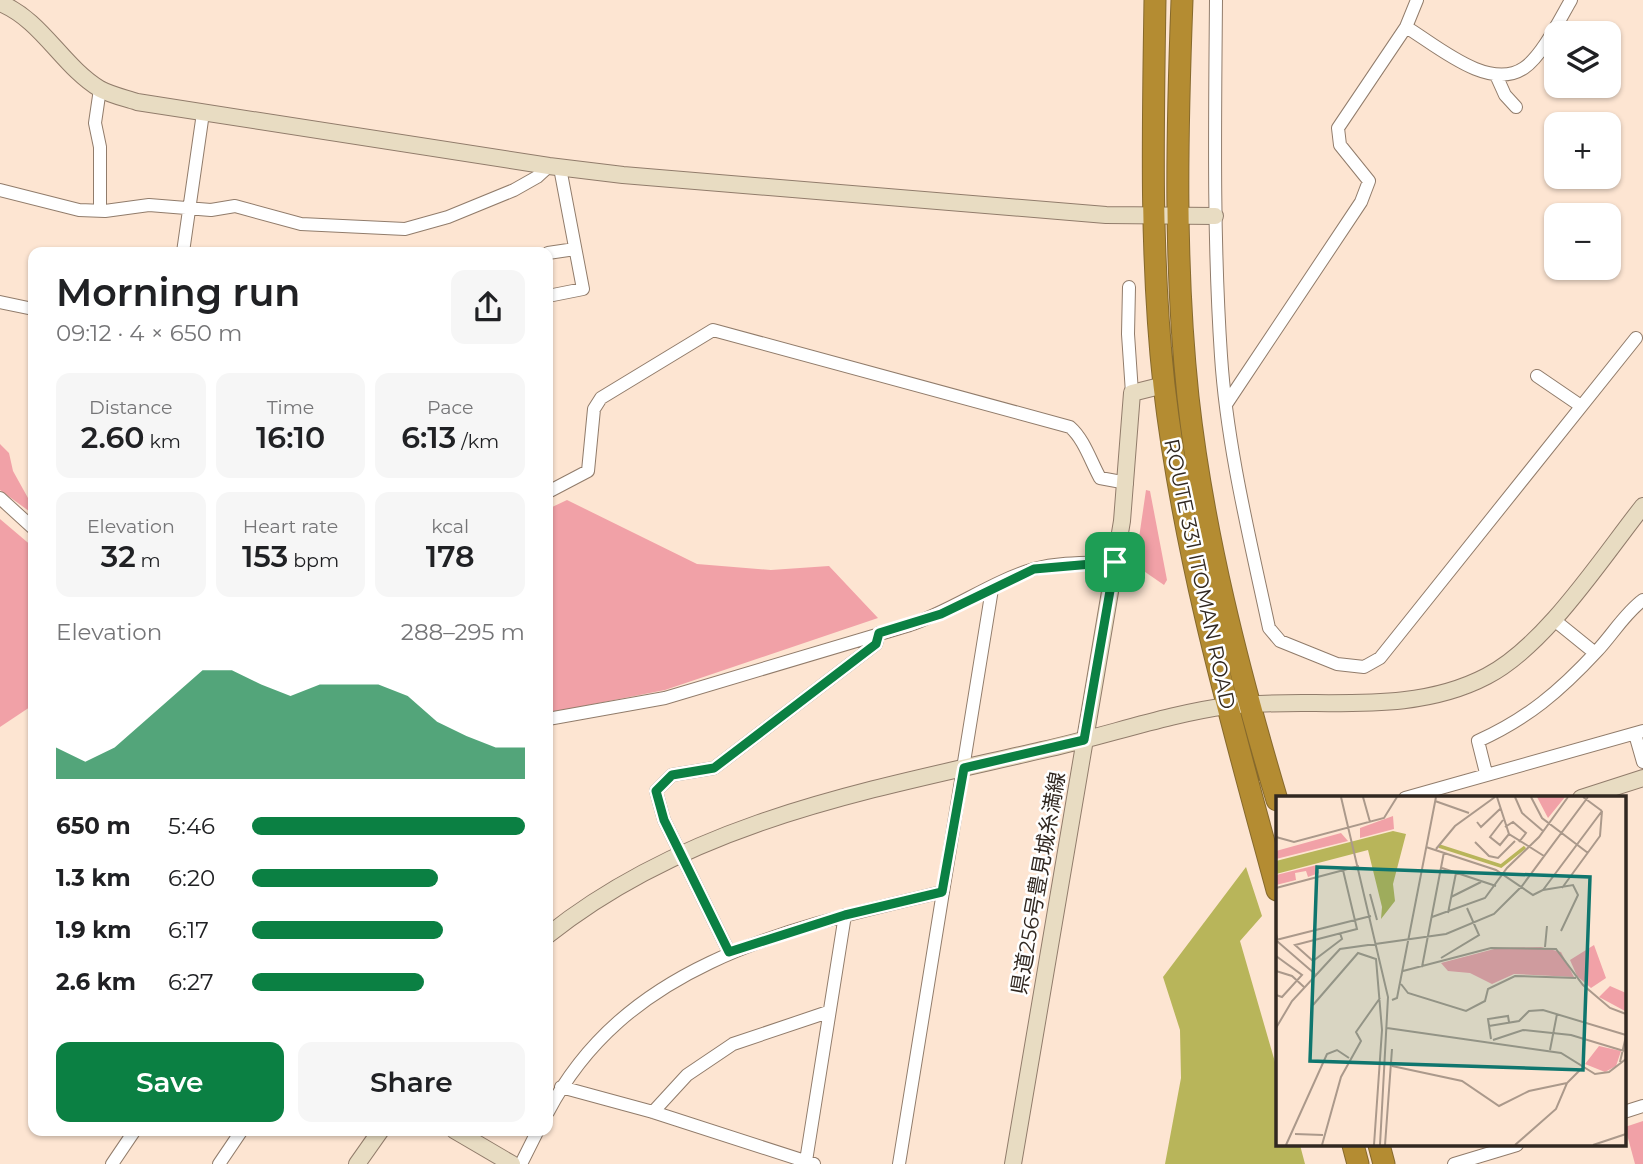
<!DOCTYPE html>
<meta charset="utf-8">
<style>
:root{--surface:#fff;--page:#f6f6f6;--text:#202124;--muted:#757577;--accent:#0b8043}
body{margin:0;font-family:Montserrat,"Noto Sans JP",sans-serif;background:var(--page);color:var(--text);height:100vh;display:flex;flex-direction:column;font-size:26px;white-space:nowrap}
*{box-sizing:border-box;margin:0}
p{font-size:23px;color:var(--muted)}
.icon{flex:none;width:38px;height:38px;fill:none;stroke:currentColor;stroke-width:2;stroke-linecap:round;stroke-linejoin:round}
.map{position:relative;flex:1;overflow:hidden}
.drawer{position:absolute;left:28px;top:247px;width:525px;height:889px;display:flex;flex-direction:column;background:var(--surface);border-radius:14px;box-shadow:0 2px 5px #0004}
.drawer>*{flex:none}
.controls{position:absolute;left:1544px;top:21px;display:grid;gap:14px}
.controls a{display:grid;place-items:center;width:77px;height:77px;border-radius:14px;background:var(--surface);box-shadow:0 2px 5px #0004;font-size:35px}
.pin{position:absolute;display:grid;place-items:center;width:60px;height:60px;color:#fff;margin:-30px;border-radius:14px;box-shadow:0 4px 10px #0006}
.round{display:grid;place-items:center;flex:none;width:74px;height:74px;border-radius:14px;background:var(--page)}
.overview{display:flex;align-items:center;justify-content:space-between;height:119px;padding:0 28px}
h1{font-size:38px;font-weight:600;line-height:52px}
.metrics{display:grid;grid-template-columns:repeat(3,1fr);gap:10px;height:119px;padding:7px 28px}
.metrics div{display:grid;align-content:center;border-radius:14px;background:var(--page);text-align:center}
.metrics b{font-size:30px;font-weight:600}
.metrics small{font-size:19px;font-weight:400}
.metrics p{font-size:19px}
.chart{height:196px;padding:14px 28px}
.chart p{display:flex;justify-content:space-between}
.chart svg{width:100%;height:126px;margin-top:7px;fill:var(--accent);opacity:.7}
.action{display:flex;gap:14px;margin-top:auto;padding:14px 28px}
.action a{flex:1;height:80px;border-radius:14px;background:var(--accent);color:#fff;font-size:28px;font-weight:600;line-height:80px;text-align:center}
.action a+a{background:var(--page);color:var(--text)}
ul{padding:0 28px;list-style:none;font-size:23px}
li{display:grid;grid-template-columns:112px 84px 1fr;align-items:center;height:52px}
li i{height:18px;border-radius:9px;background:var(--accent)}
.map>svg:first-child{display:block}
.green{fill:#f1a1a7}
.water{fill:#b8b55a}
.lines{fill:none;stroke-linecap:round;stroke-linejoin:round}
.street-casing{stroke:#917c6b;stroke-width:14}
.secondary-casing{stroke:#917c6b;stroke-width:18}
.highway-casing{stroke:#86692c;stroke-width:23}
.street{stroke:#fff;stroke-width:12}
.secondary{stroke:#e8dcc2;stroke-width:16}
.highway{stroke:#b48c32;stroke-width:21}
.route-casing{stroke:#fff;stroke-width:14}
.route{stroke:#0b8043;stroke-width:9}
.labels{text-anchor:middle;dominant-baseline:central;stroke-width:5;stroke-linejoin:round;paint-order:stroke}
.street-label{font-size:21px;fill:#312821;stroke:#fff}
.inset-river{fill:none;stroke:#b8b55a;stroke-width:3.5}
.inset-road{fill:none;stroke:#ab998b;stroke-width:2}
.view{fill:#0f766e;fill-opacity:0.15;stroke:#0f766e;stroke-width:3.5}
.inset-edge{fill:none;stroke:#312821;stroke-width:3.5}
</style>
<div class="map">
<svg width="1643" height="1164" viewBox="0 0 1643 1164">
<rect width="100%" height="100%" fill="#fde5d2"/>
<path class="green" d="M 0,444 L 9,453 L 13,471 L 33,507 L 33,514 L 0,490 Z
M 1146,490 L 1150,491 L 1167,580 L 1164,585 L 1135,565 Z
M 567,500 L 697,564 L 771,570 L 829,566 L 878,618 L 665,690 L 548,713 L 548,509 Z
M 0,519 L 33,547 L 33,705 L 0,727 Z
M 1643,1121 L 1643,1164 L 1635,1164 L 1625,1127 Z"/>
<path class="water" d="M 1246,867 L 1262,916 L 1240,941 L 1277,1069 L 1277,1145 L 1300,1145 L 1305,1164 L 1165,1164 L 1181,1078 L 1180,1030 L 1163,977 Z"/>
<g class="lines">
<defs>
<path id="street" d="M 1216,0 C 1215,119 1213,237 1221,356 C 1227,447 1250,539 1269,628 L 1280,641 L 1337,664 L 1364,667 L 1380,658 L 1636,338
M 1406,27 C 1436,45 1489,92 1524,68 C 1542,56 1560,19 1571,0
M 1496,75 L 1505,95 L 1516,107
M 0,190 L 79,210 L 105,211 L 149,205 L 211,210 L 235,206 L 301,224 L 405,229 L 448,217 L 514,190 L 537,177 L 549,166
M 100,211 L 100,147 L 95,123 L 100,89
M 183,252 L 203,113
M 548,253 L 575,249
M 1129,287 L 1128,334 L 1132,393
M 548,296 L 583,289 L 560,168
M 0,302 L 33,309
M 1537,376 L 1581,406
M 1227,403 L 1361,202 L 1369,181 L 1340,145 L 1338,128 L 1406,27 L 1417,0
M 548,492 L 588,471 L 594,409 L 601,398 L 713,330 L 1070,427 C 1084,439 1091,462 1100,478 L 1127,483
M 0,498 L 33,528
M 1553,619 L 1595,653
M 548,719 L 665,698 L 910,625 C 953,610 993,581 1034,569 C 1060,562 1088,563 1115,562
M 1635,734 L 1643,762
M 1486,773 L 1478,741 C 1527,719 1560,691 1597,651 C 1612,635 1626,612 1643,600
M 1405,798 L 1643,731
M 729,952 L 664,820 L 656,791 L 672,775 L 714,768 L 876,644 L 879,633
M 561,1087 L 653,1112 L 814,1164
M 548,1112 C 626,962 790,928 942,892
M 653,1112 L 687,1075 L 733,1044 L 828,1012
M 1624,1112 L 1643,1106
M 806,1161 L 845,915
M 112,1164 L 135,1130
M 219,1164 L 242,1130
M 521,1164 L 538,1130
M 899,1164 L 992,589
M 1454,1164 L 1517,1145"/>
<path id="secondary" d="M 0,3 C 42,20 62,66 100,89 C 111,95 125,98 137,102 L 549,166 L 623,175 L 1106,215 L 1215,216
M 1581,798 L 1643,778
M 548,935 C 691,821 869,790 1042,750 C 1103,737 1167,714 1227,706 C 1314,696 1407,718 1487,676 C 1546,645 1601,559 1643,506
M 454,1130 L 512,1164
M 357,1164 L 381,1130
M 1013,1164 L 1122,521 L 1132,393 L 1164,385"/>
<path id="highway" d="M 1155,0 C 1153,129 1150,257 1164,385 C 1184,558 1232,724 1277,890
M 1182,0 C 1177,133 1174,264 1188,397 C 1203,533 1238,669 1277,800
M 1353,1145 L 1358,1164
M 1379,1145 L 1384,1164"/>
</defs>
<use href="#street" class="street-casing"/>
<use href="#secondary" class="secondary-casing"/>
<use href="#highway" class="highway-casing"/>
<use href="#street" class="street"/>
<use href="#secondary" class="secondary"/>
<use href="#highway" class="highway"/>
</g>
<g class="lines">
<defs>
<path id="route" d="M 1115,562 L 1084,740 L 964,768 L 942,892 L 845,915 L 729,952 L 664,820 L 656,791 L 672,775 L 714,768 L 876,644 L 879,633 L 941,614 L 1034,569 Z"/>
</defs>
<use href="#route" class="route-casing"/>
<use href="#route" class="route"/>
</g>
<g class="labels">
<g class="street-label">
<text transform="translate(1200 574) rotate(78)">ROUTE 331 ITOMAN ROAD</text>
<text transform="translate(1038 883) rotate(-80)">県道256号豊見城糸満線</text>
</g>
</g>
<g transform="translate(1276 796)">
<rect width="350" height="350" fill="#fde5d2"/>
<path d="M 261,1 L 289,1 L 272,22 ZM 117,20 L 118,33 L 84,42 L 84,32 ZM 65,37 L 72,45 L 0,63 L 0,55 ZM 41,69 L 43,77 L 32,81 L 30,75 L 19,77 L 20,84 L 0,89 L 0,79 ZM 318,149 L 330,182 L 315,192 L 301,180 L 294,164 ZM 265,151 L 285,156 L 298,181 L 238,178 L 216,188 L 194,177 L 172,175 L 165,167 L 222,152 ZM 334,190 L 350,197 L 349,215 L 323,201 ZM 323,250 L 345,255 L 340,270 L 329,276 L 309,268 Z" fill="#f1a1a7"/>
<path d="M 117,35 L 130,38 L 117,88 L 119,105 L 105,123 L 106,111 L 92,54 L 0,78 L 0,65 Z" fill="#b8b55a"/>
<path class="inset-river" d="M 163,50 L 225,70 L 249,51"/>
<path class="inset-road" d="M 65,1 L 112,201 L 104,349M 87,1 L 94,26M 221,1 L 233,38 L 268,60M 239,1 L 246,17 L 267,35M 255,1 L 266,22 L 312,57M 307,1 L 326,15M 159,5 L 193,17M 227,24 L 214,41 L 224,49 L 233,38M 201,26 L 205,31 L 224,13M 229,31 L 237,26 L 250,37 L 243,46M 0,41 L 18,46 L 108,22 L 121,1M 199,46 L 213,60 L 222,62 L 239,45M 150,51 L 220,74 L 257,99 L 267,94 L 326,15M 160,53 L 179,30 L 219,1M 166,72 L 220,90M 0,92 L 83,70M 286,92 L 324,40 L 326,15M 267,94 L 297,89 L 302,99 L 285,135M 94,98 L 101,124M 175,101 L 205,86M 172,117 L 180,77M 156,121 L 209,102 L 231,72 L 263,41 L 292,1M 64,137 L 66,143 L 37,165 L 19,149 L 81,133 L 67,74M 0,138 L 2,146 L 39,178M 0,144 L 95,120M 269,151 L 271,130M 0,160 L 26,179 L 6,201 L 0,199M 165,162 L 203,139 L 191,112M 146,171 L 168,56M 0,175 L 16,180 L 28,191M 127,175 L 215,152 L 280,153 L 307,189 L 334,212 L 350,218M 125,188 L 132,197 L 190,215 L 209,205 L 212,193 L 239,180 L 300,182M 116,204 L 121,202 L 160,1M 37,209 L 82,157 L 100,163 L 106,234 L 98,349M 213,230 L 243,225 L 253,215 L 267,214 L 350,239M 0,232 L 16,205 L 64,153 L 170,138 L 218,118 L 246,90 L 312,1M 111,232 L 285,257 L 319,278 L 333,276 L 350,263M 215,243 L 212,223 L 232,220 L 233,226M 217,244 L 247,234 L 295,239 L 348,255M 274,254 L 281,218M 344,266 L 350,240M 116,270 L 186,285 L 223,310 L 253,295 L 291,287M 19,338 L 47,339M 10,349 L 51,258 L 61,254 L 73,262M 46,349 L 65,281 L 85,245 L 80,236 L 104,202M 109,349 L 116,253M 239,349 L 280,313 L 291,287 L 305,273M 317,349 L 350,338"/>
<path class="view" d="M 41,71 L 314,81 L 307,274 L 34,265 Z"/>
<rect width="350" height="350" class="inset-edge"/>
</g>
</svg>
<div class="controls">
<a><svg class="icon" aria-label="layers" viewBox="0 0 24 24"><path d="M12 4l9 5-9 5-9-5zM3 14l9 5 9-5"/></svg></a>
<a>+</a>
<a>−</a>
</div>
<div class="pin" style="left:1115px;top:562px;background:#1e9e55"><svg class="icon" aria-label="arrive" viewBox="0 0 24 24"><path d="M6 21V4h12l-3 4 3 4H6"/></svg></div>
<section class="drawer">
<div class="overview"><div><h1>Morning run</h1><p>09:12 · 4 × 650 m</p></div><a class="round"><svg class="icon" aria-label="share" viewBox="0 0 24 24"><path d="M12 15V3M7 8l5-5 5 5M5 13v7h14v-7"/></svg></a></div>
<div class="metrics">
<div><p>Distance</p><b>2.60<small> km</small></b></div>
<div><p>Time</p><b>16:10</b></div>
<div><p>Pace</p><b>6:13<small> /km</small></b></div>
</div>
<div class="metrics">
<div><p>Elevation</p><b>32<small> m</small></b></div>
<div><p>Heart rate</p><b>153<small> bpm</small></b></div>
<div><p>kcal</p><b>178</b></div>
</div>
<div class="chart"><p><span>Elevation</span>288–295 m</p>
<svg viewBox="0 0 160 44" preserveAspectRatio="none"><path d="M0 44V33L10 38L20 33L30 24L40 15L50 6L60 6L70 11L80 15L90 11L100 11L110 11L120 15L130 24L140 29L150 33L160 33V44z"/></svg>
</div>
<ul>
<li><b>650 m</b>5:46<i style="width:100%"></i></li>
<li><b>1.3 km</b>6:20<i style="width:68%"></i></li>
<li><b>1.9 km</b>6:17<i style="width:70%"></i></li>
<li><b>2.6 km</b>6:27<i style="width:63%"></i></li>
</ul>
<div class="action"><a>Save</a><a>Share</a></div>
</section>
</div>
